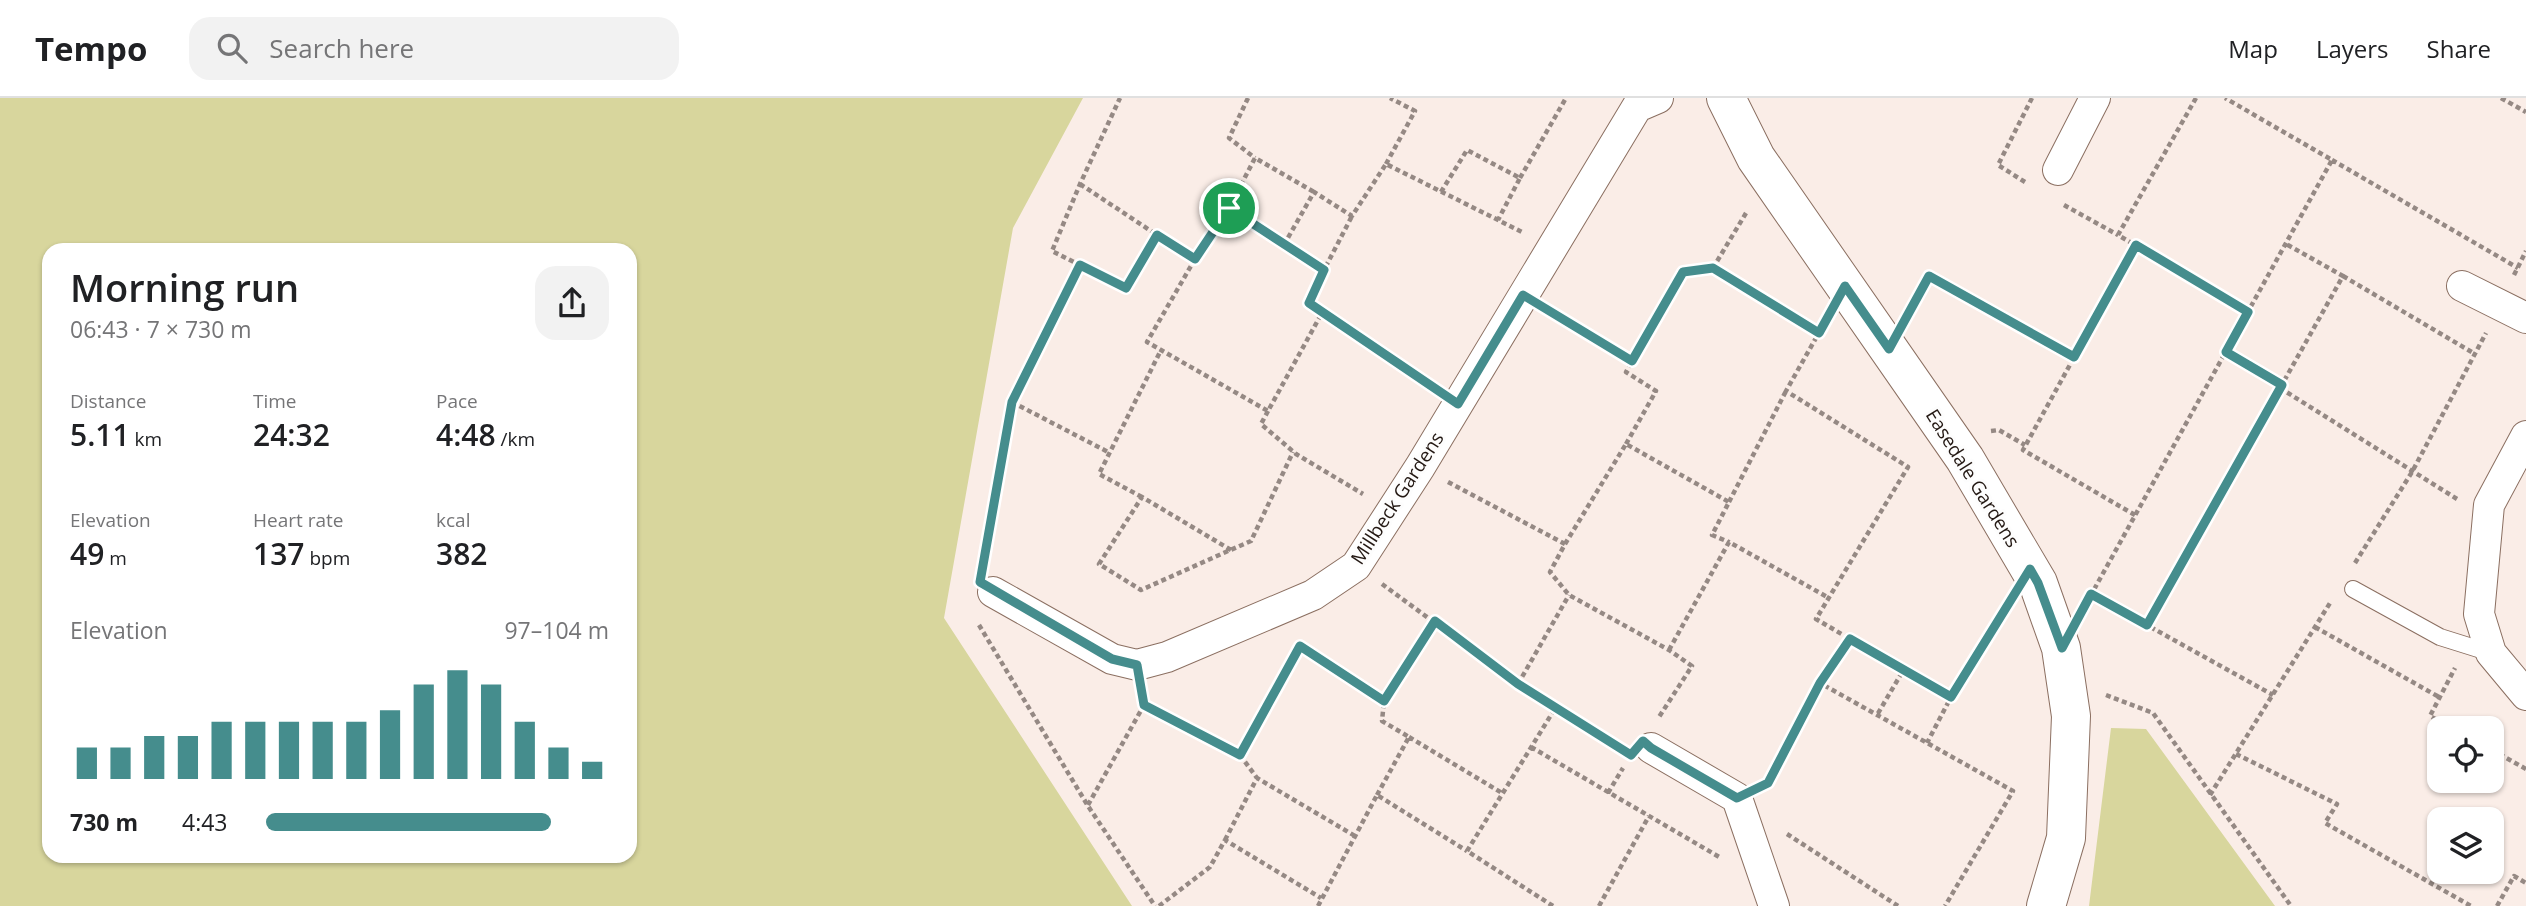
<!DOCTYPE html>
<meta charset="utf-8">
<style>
:root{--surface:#fff;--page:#f2f2f2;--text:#202124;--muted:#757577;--line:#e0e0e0;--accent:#458d8d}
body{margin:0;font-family:"Open Sans",sans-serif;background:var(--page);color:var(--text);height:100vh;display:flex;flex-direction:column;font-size:26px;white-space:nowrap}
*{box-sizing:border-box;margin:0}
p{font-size:23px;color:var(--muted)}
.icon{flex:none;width:38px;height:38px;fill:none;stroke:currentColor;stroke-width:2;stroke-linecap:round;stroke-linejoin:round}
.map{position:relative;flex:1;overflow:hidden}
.details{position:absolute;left:42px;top:145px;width:595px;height:620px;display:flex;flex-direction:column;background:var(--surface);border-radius:21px;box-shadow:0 2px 5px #0004}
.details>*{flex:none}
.tools{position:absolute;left:2427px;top:618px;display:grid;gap:14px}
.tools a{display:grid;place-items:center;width:77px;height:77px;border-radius:14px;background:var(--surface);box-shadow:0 2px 5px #0004;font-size:35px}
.pin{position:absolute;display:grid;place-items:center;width:60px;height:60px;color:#fff;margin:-30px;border:4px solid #fff;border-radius:50%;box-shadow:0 2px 7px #0007}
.round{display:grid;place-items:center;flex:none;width:74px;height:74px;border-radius:21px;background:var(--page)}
.overview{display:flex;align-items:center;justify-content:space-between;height:119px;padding:0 28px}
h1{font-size:38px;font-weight:600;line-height:52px}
.figures{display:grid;grid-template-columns:repeat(3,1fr);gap:10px;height:119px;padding:7px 28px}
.figures div{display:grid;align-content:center}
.figures b{font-size:30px;font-weight:600}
.figures small{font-size:19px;font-weight:400}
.figures p{font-size:19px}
.chart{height:196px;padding:14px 28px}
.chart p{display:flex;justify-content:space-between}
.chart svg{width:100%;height:126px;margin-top:7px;stroke:var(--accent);stroke-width:6}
ul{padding:0 28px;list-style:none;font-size:23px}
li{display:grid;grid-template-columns:112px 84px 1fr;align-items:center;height:52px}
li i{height:18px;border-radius:9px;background:var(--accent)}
header{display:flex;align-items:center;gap:42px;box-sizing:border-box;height:98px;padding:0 35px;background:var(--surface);border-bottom:2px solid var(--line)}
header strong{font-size:33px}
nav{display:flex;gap:38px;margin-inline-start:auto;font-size:24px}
.search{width:490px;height:63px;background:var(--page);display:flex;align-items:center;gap:18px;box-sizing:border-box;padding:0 24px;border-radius:21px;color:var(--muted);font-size:26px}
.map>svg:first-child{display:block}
.green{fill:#d8d69d;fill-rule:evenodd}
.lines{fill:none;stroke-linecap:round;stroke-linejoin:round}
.lane-casing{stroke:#8b6f61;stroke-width:18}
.street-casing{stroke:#8b6f61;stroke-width:32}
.secondary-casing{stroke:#8b6f61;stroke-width:40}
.path{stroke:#958984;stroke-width:4.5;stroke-dasharray:5 3.5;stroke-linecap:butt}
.lane{stroke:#fff;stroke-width:16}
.street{stroke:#fff;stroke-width:30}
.secondary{stroke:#fff;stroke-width:38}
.route-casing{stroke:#fff;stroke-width:14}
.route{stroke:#458d8d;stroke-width:9}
.labels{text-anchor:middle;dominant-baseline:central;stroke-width:6;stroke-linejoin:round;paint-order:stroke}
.street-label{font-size:19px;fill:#231813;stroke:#fdfdfd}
</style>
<header>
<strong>Tempo</strong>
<div class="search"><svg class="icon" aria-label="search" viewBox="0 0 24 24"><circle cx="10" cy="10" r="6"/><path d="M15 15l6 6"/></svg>Search here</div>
<nav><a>Map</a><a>Layers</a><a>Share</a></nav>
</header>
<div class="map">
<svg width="2526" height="808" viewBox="0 0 2526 808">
<rect width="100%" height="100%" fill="#faede7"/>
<path class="green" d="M 0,0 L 1083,0 L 1013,130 L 944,520 L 1132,808 L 0,808 ZM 49,152 L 630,152 L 630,758 L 49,758 Z
M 2111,630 L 2146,631 L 2275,808 L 2089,808 Z"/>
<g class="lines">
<defs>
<path id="lane" d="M 2353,491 L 2440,539 L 2491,555"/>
<path id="street" d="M 2058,72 L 2095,0
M 2462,188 L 2526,220
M 2526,338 L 2489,407 L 2479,516 L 2491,555 L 2526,597
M 993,494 L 1112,561 L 1137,567 L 1167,559 L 1313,497 L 1356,468 L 1420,369 L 1637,9 L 1658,0
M 1651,650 L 1737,700 L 1774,808"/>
<path id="secondary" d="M 1726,0 L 1756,60 L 1965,361 L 2038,485 L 2061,550 L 2071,618 L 2066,740 L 2046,808"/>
</defs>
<use href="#lane" class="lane-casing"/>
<use href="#street" class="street-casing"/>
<use href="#secondary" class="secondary-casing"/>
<path class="path" d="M 1248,0 L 1229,40 L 1255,60
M 2196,0 L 2118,137 L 2248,214
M 2501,0 L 2526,14
M 2332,62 L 2518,170
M 1386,66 L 1415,13 L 1390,0
M 1520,80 L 1566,0
M 2025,84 L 1998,67 L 2032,0
M 1080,86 L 1157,137 L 1126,190 L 1052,153 L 1080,86 L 1120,0
M 1441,94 L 1467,52 L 1520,80 L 1498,122
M 2064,107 L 2118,137
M 1229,110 L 1255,60 L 1314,94
M 1746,115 L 1713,170 L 1819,235
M 1157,137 L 1195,161 L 1229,110 L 1285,145 L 1314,94 L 1352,118 L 1386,66 L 1522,134
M 1285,145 L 1324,172 L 1352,118
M 1195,161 L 1147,244 L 1268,313 L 1323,213 L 1430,287
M 1080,167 L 1012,304 L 1110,355
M 2514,177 L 2526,153
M 2343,178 L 2475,256
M 1323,213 L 1309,205 L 1324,172
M 1910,213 L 1929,179 L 2074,259
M 1552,215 L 1632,263
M 1825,224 L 1786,293 L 1908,369 L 1816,521 L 1850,541
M 2226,254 L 2282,287
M 2280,290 L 2457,401
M 1268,313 L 1261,326 L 1296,356 L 1363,396
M 1991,333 L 1999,332 L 2025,347
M 1626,346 L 1656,293 L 1626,274 L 1683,174 L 1713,170
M 1448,384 L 1565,446 L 1550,474 L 1569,497 L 1669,552 L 1692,568 L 1659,619
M 1142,399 L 1099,376 L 1161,252
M 1729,404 L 1786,293
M 2135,417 L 2023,352 L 2136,147
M 1565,446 L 1626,346 L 1729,404 L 1712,437 L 1729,444
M 1231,452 L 1142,399 L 1099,466 L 1141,492 C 1177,476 1214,459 1251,443 L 1293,354
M 984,462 L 1012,304
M 2355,465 L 2412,374 L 2486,235
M 1382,486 L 1518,586 L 1617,648
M 2091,496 L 2273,597
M 2086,506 L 2332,62 L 2225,0
M 979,527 L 1088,708 L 1155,808
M 2147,527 L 2343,178 L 2286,146
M 2315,529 L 2439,599
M 1669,552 L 1729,444 L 1829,500
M 1904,571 L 1951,599 L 1927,645
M 1820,585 L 1850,541 L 1904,571 L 1877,617
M 1518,586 L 1569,497
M 2106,597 L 2153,615 L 2291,808
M 1142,599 L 1144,607 L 1240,657 L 1300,548 L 1384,603 L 1435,523
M 1951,599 L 2006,511
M 2451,630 L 2430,618 L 2455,570
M 1409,639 L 1502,695
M 1531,649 L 1721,760
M 2492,652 L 2526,671
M 2236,656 L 2337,706 L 2325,725 L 2471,808
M 1240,657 L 1257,680
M 1767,686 L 1820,585 L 2013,693 L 1945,808
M 1608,695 L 1623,670
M 1377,697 L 1409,639 L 1382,623 L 1384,603
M 2210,697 L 2330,505
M 1088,707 L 1144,607
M 1787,736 L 1898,808
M 1225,742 L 1257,680 L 1355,738
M 1159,808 L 1210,769 L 1225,742 L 1321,800
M 1318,808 L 1377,697 L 1467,753
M 1553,808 L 1467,753 L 1556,609
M 1599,808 L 1649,718
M 2497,808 L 2514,778 L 2526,785"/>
<use href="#lane" class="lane"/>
<use href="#street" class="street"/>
<use href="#secondary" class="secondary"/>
</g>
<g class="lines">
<defs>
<path id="route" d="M 1229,110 L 1324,172 L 1309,205 L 1458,306 L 1523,197 L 1632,263 L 1683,174 L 1713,170 L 1819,235 L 1845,188 L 1889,251 L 1929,178 L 2074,259 L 2136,147 L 2248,214 L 2226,254 L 2282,287 L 2147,527 L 2091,496 L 2062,550 L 2038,485 L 2030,471 L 1951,599 L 1850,541 L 1820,585 L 1768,685 L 1737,700 L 1651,650 L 1643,643 L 1631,657 L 1518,586 L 1435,523 L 1384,603 L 1300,548 L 1240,657 L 1144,607 L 1137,567 L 1112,561 L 980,484 L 1012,304 L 1080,167 L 1126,190 L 1157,137 L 1195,161 Z"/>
</defs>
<use href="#route" class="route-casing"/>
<use href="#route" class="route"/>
</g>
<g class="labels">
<g class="street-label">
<text transform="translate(1973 380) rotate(58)">Easedale Gardens</text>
<text transform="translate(1397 400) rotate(-57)">Millbeck Gardens</text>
</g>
</g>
</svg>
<div class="tools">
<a><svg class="icon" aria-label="locate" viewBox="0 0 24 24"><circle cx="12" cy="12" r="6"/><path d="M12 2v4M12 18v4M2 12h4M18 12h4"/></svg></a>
<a><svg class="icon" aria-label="layers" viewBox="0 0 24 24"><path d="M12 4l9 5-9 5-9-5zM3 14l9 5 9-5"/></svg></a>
</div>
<div class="pin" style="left:1229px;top:110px;background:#1e9e55"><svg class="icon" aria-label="arrive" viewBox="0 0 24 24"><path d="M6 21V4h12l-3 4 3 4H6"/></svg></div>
<section class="details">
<div class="overview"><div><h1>Morning run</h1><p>06:43 · 7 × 730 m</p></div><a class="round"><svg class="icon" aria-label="share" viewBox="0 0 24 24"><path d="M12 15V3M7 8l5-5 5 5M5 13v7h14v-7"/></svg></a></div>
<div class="figures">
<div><p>Distance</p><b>5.11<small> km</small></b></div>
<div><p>Time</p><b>24:32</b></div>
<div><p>Pace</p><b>4:48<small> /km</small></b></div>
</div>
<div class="figures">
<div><p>Elevation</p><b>49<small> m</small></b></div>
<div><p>Heart rate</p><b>137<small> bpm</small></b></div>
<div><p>kcal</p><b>382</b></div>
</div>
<div class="chart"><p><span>Elevation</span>97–104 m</p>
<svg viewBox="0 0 160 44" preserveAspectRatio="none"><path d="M5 44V33M15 44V33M25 44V29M35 44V29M45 44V24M55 44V24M65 44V24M75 44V24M85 44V24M95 44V20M105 44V11M115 44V6M125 44V11M135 44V24M145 44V33M155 44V38"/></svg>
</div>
<ul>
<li><b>730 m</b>4:43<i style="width:83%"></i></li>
</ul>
</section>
</div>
